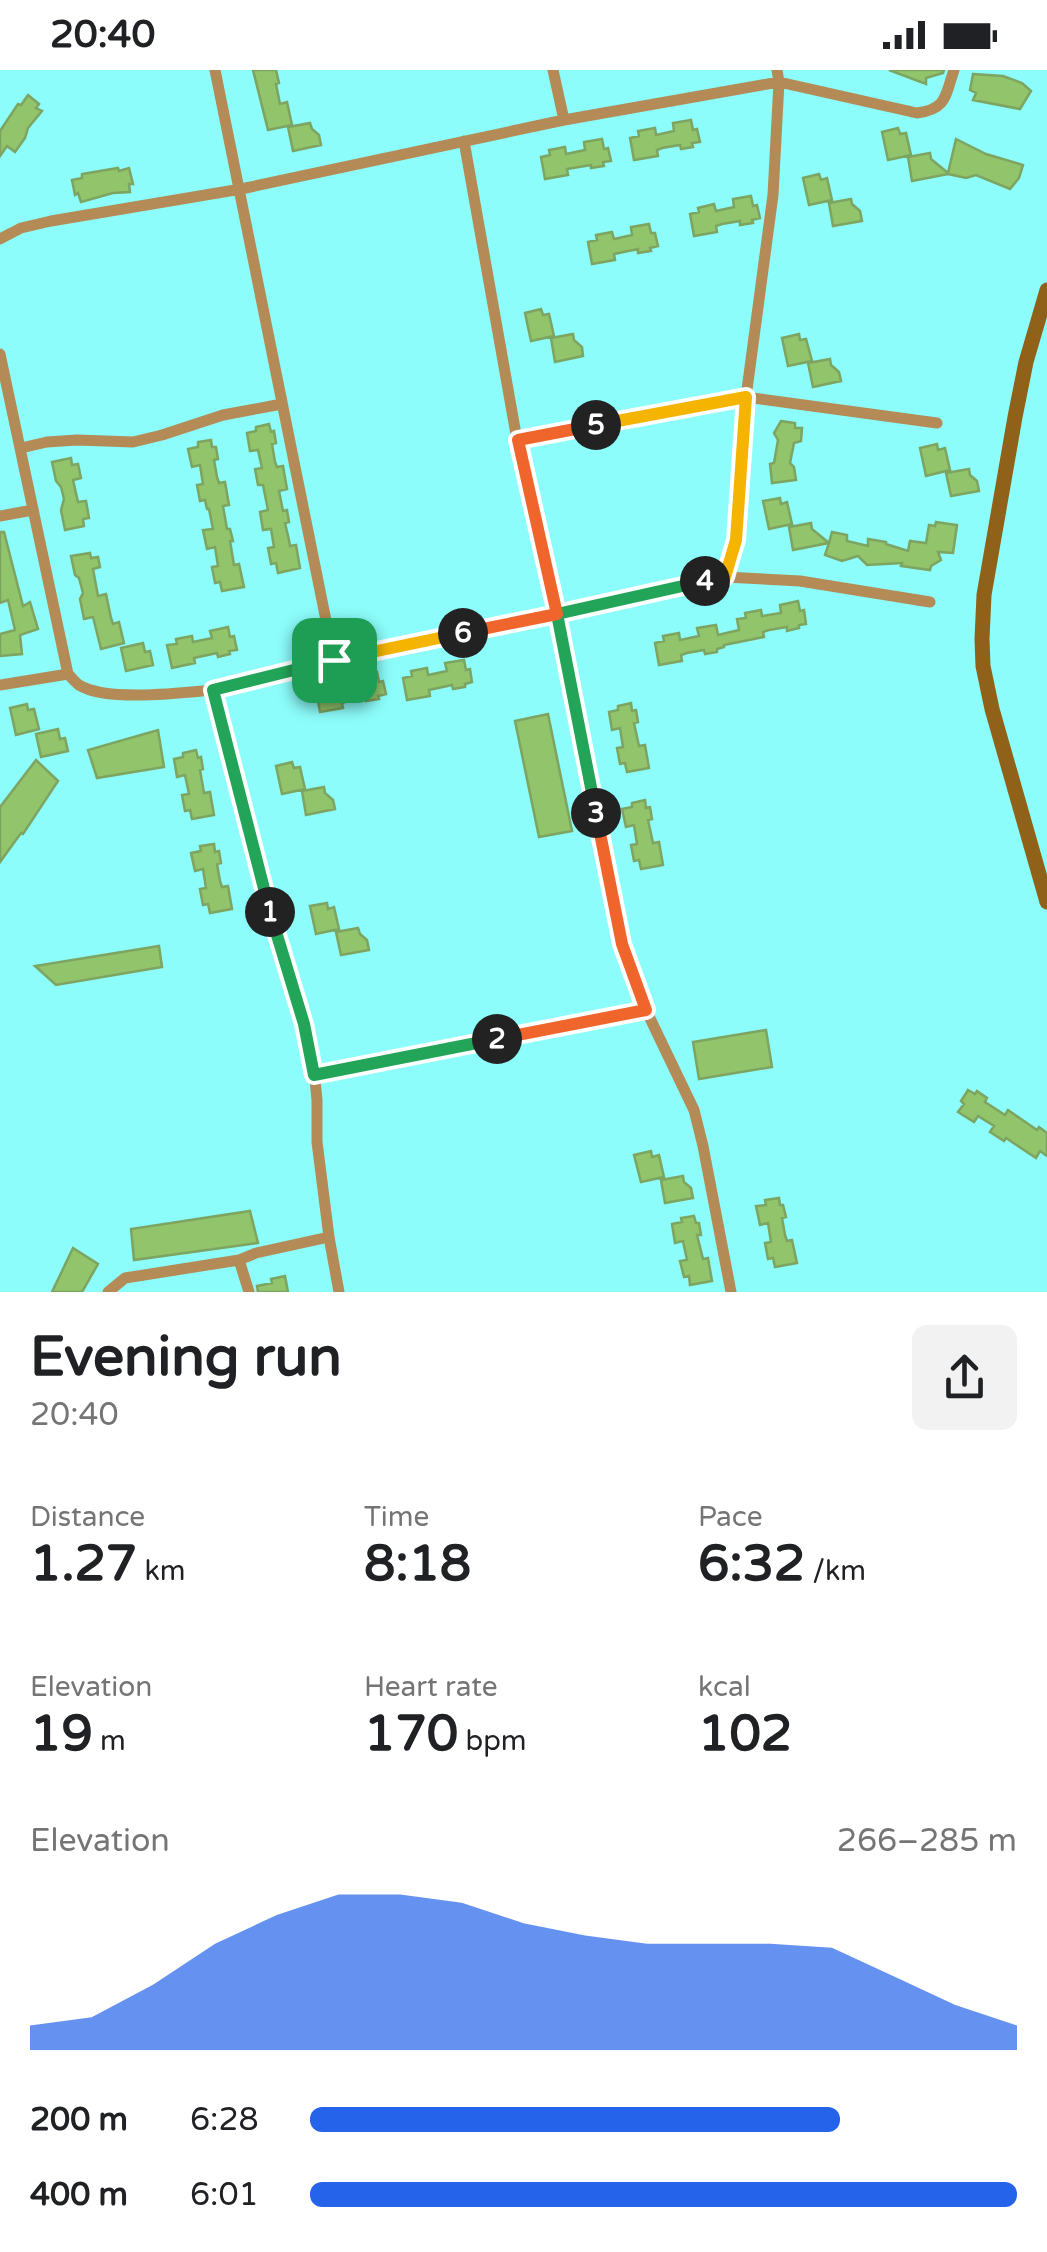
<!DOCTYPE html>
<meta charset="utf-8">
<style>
:root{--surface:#fff;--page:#f2f2f2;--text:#202124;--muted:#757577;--accent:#2563eb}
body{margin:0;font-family:"Varela Round",sans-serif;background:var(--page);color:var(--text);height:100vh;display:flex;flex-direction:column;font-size:38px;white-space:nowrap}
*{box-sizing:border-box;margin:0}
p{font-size:32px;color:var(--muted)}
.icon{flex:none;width:55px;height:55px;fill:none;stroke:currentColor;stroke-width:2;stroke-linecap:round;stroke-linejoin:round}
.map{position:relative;height:1222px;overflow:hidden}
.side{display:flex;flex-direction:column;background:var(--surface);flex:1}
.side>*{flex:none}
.pin{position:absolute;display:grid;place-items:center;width:85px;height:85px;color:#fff;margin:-42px;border-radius:20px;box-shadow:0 5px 15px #0006}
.km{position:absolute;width:50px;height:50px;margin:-25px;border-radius:50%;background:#222;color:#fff;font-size:28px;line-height:50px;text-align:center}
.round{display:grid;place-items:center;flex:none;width:105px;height:105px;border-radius:15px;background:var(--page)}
.headline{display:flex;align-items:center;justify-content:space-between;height:170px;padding:0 30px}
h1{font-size:55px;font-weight:700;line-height:75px}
.stats{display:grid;grid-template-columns:repeat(3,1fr);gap:15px;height:170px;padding:10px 30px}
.stats div{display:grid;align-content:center}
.stats b{font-size:50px;font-weight:700}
.stats small{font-size:28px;font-weight:400}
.stats p{font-size:28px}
.chart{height:280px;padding:20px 30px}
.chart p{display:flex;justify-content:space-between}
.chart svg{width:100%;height:180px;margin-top:10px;fill:var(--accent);opacity:.7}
ul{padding:0 30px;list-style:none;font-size:32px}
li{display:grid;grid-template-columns:160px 120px 1fr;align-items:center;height:75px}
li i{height:25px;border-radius:12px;background:var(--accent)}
.status{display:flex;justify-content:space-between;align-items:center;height:70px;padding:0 50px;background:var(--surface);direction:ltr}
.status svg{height:28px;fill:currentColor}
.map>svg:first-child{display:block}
.building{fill:#91c46b;stroke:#7da461;stroke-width:2.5}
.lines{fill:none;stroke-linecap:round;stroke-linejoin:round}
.street{stroke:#b48b56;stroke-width:11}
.secondary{stroke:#906118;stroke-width:15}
.split-1-casing{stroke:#fff;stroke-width:20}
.split-2-casing{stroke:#fff;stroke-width:20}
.split-3-casing{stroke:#fff;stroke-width:20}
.split-4-casing{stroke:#fff;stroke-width:20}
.split-5-casing{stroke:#fff;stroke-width:20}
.split-6-casing{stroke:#fff;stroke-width:20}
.split-7-casing{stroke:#fff;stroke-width:20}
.split-1{stroke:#22a559;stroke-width:12}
.split-2{stroke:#22a559;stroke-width:12}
.split-3{stroke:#f0652b;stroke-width:12}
.split-4{stroke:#22a559;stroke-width:12}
.split-5{stroke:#f5b400;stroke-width:12}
.split-6{stroke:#f0652b;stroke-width:12}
.split-7{stroke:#f5b400;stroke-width:12}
</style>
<div class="status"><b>20:40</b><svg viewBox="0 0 49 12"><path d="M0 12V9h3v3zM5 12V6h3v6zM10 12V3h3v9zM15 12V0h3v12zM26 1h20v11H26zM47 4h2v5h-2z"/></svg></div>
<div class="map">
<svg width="1047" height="1222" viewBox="0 0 1047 1222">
<rect width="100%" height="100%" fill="#8cfdfa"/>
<path class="building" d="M 253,0 L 276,0 L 279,13 L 276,14 L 280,34 L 287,32 L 292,55 L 268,60 Z
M 889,0 L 944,0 L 943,3 L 926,8 L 926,14 Z
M 973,4 L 1003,6 L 1022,13 L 1031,21 L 1020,39 L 973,30 L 976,23 L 970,20 Z
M 28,25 L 39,34 L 36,38 L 42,41 L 28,58 L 25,68 L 15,82 L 7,76 L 0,86 L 0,61 L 18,34 L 21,35 Z
M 691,50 L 693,60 L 697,59 L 700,72 L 692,73 L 693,77 L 681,79 L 680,75 L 662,78 L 657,80 L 658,86 L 634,90 L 630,68 L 639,66 L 638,61 L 655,58 L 656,65 L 674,61 L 673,53 Z
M 310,53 L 312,59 L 319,65 L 321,75 L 293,81 L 288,57 Z
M 898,58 L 900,64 L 906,63 L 911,85 L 888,90 L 882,62 Z
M 602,69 L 604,79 L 608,78 L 611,91 L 603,92 L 604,96 L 591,98 L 591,95 L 567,99 L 568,105 L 545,109 L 541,87 L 550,85 L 549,80 L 565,77 L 566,84 L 585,80 L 584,72 Z
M 956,69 L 986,84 L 1023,95 L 1019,108 L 1010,119 L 976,105 L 966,108 L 948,104 L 912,111 L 908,87 L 930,83 L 931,89 L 948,103 Z
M 118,98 L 119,101 L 129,98 L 133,114 L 129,114 L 130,122 L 113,123 L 81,132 L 78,123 L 75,125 L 72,110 L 82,108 L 82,104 Z
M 819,104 L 821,110 L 827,108 L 832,130 L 809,135 L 803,108 Z
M 751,126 L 753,136 L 757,135 L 760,148 L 752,150 L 753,153 L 740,155 L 740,151 L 722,154 L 716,156 L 717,162 L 694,166 L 690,144 L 699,142 L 698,138 L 714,134 L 716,141 L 734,137 L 733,129 Z
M 851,129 L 852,134 L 860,141 L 862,151 L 833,156 L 829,133 Z
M 649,154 L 651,163 L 655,163 L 658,176 L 650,178 L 651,181 L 638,183 L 638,179 L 614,184 L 615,190 L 592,194 L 588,172 L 597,170 L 596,165 L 612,162 L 614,169 L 632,165 L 631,157 Z
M 541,239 L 543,245 L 549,244 L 554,266 L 531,271 L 525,243 Z
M 573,264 L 574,270 L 582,277 L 583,286 L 555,292 L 551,268 Z
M 799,264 L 800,270 L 806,269 L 812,291 L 788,296 L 782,268 Z
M 830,289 L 831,295 L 839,302 L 841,311 L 813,317 L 808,293 Z
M 781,351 L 795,353 L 795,358 L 802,358 L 801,371 L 794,373 L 790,393 L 794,397 L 796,410 L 772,413 L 770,394 L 774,393 L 778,370 L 774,363 Z
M 269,354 L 271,362 L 274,361 L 276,373 L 272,374 L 275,392 L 277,397 L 283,396 L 287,419 L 279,421 L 283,441 L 287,440 L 289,452 L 285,453 L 289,470 L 290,476 L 296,475 L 300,498 L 278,503 L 276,493 L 271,494 L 268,478 L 274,477 L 271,459 L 263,460 L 260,442 L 268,440 L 263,415 L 258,415 L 255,399 L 262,398 L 258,380 L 250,381 L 247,363 L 256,361 L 256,357 Z
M 211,370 L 212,377 L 216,377 L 218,389 L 214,390 L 217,407 L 219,413 L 225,412 L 229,435 L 223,436 L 227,459 L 230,459 L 233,471 L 230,471 L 234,495 L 239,494 L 244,517 L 222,521 L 220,512 L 215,513 L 212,497 L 218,496 L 215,477 L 207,479 L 203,460 L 213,459 L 209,439 L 207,439 L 205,430 L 200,431 L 197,415 L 203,414 L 200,395 L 192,397 L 188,379 L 198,377 L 198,372 Z
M 937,374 L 938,380 L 945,378 L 950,400 L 926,406 L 920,378 Z
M 71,388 L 72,395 L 78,394 L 81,408 L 73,410 L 78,432 L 86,431 L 89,448 L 83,449 L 84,456 L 65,460 L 61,440 L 64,429 L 61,417 L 56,411 L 52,392 Z
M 969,399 L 970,405 L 977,411 L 979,421 L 951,426 L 946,403 Z
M 780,428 L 781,434 L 787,432 L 792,454 L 769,459 L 763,431 Z
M 936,452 L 957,455 L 953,483 L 938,482 L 941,490 L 931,496 L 930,500 L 901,496 L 902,493 L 867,495 L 858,486 L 842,491 L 825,485 L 829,473 L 793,480 L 789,457 L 811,453 L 812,459 L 829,473 L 832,462 L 847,465 L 847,471 L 868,476 L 868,469 L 886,472 L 886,474 L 908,481 L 910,471 L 926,473 L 929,455 L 935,456 Z
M 0,462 L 4,462 L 23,536 L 30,532 L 38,559 L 20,565 L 22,584 L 0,586 L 0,564 L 15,560 L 8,530 L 0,533 Z
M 90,483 L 91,488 L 98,487 L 100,497 L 93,499 L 98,526 L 106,524 L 111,548 L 113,554 L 119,552 L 124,573 L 101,579 L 93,547 L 84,549 L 80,529 L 83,523 L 79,508 L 75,505 L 71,486 Z
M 798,531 L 800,541 L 804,540 L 806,554 L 799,555 L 799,558 L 787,561 L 787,557 L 769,560 L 763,562 L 764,567 L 724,575 L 724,577 L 717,579 L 717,582 L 705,584 L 704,580 L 687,583 L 681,585 L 682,591 L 659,595 L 655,573 L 664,571 L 663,566 L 679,563 L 680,570 L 699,566 L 697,558 L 716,555 L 718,565 L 739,560 L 737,549 L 746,548 L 745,543 L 761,540 L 762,546 L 781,543 L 780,535 Z
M 228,557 L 230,567 L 234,566 L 237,580 L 229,581 L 230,584 L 218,587 L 217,583 L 194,588 L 195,593 L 172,598 L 167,575 L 177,574 L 176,569 L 192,566 L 193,572 L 212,568 L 210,561 Z
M 143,573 L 145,582 L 150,581 L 153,595 L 126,601 L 121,578 Z
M 464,590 L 466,600 L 470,599 L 472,612 L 465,614 L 465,617 L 453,619 L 452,615 L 429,620 L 430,626 L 407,630 L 403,608 L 412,606 L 411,601 L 427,598 L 428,605 L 447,601 L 445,593 Z
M 377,602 L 379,612 L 383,611 L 386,624 L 378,626 L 379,629 L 366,631 L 366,628 L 348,631 L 342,633 L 343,638 L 320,642 L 316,620 L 325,619 L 324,614 L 340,610 L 342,617 L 360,613 L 359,605 Z
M 631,633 L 632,641 L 636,640 L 638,652 L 634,653 L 639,676 L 645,675 L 649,698 L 627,702 L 625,693 L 620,694 L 617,678 L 623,677 L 620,658 L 612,660 L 609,642 L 618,640 L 618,636 Z
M 27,634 L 28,640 L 34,639 L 39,659 L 16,665 L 10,638 Z
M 548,644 L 572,761 L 539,767 L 515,651 Z
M 58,659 L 60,669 L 65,668 L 68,681 L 41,687 L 36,664 Z
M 158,660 L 164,697 L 97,708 L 88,680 Z
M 196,680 L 198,688 L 201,687 L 203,699 L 200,700 L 204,723 L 210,722 L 214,745 L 192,749 L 190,740 L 185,741 L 182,725 L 189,724 L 185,705 L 177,707 L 174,689 L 183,687 L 183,683 Z
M 36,690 L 58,711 L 23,764 L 21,763 L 0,792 L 0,737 Z
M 292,692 L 294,698 L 300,697 L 305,719 L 282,724 L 276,696 Z
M 324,717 L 325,723 L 333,730 L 335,739 L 306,745 L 302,721 Z
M 645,730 L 646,738 L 650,737 L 652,749 L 648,750 L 653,773 L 659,772 L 663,795 L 641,799 L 639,790 L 634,791 L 631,775 L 637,774 L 634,755 L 626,757 L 622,739 L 632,737 L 632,733 Z
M 214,774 L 215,782 L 219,781 L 221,793 L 217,794 L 220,811 L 222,817 L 228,816 L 232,839 L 210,843 L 208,834 L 203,835 L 200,819 L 206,818 L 203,799 L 195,801 L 191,783 L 201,781 L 200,776 Z
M 327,833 L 328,839 L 334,837 L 339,859 L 316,864 L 310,836 Z
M 358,858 L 360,864 L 367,870 L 369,880 L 341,885 L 336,862 Z
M 159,876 L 162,897 L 56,915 L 35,896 Z
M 766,960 L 772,997 L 699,1009 L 693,972 Z
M 968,1020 L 975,1024 L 977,1021 L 987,1028 L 985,1032 L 1005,1045 L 1008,1040 L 1037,1060 L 1039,1057 L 1047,1063 L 1047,1086 L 1040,1081 L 1036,1088 L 1006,1068 L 1004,1071 L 990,1062 L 994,1056 L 978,1046 L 974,1052 L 958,1042 L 964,1034 L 961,1031 Z
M 651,1081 L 652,1087 L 659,1085 L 664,1107 L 641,1112 L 634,1085 Z
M 683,1106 L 684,1112 L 691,1118 L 693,1128 L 665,1133 L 661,1110 Z
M 779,1128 L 780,1135 L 783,1135 L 786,1147 L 782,1148 L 785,1165 L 787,1171 L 792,1170 L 797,1193 L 775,1197 L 773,1188 L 768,1189 L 765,1173 L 771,1172 L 768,1153 L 760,1155 L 756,1136 L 766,1135 L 765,1130 Z
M 250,1141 L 258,1173 L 134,1190 L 131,1159 Z
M 694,1146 L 696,1153 L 699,1153 L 701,1165 L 697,1165 L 703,1189 L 708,1188 L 712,1211 L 690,1215 L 689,1206 L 684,1207 L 680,1191 L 687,1190 L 683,1171 L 675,1173 L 672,1154 L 682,1152 L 681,1148 Z
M 73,1178 L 98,1194 L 82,1222 L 52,1222 Z
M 285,1206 L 288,1222 L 258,1222 L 257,1216 L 272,1213 L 271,1209 Z"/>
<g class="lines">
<path class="street" d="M 215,0 L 334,590
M 553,0 L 564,50
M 777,0 L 779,12 L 917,43 C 947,39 945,26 954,0
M 464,71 L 517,370
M 0,169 L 21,158 L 51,151 L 241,119 L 564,50 L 779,12 L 773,125 L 746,327 L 739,444 L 736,470 L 725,507 L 334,590 L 213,620
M 0,284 L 68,604 C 71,607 75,612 79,615 C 106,632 181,623 213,620 L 264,824 L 313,989 L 317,1030 L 317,1072 L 329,1167 L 339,1222
M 21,378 L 47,372 L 77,370 L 133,372 L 162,365 L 223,345 L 282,334
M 0,446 L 33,440
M 725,507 L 800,511 L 930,532
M 0,615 L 68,604
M 314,1005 L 646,940
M 108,1222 L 125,1208 L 239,1190
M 249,1222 L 239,1190 L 256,1183 L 329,1167
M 731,1222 L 703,1076 L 694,1040 L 646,940 L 622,874 L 557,544 L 517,370 L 746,327 L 937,353"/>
<path class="secondary" d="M 1047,220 L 1026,292 L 1015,347 L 984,525 L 982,569 L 983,596 L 992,639 L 1047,832"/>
</g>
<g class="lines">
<defs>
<path id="split-1" d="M 270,842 L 213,620 L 334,590"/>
<path id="split-2" d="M 270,842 L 304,954 L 314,1005 L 497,969"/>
<path id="split-3" d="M 497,969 L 646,940 L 622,874 L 596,743"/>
<path id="split-4" d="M 596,743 L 557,544 L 705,511"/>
<path id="split-5" d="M 596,355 L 746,327 L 736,470 L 725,507 L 705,511"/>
<path id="split-6" d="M 463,563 L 557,544 L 518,370 L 596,355"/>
<path id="split-7" d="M 334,590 L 463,563"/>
</defs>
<use href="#split-1" class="split-1-casing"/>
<use href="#split-2" class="split-2-casing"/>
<use href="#split-3" class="split-3-casing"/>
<use href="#split-4" class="split-4-casing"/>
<use href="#split-5" class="split-5-casing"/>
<use href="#split-6" class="split-6-casing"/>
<use href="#split-7" class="split-7-casing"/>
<use href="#split-1" class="split-1"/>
<use href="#split-2" class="split-2"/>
<use href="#split-3" class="split-3"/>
<use href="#split-4" class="split-4"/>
<use href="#split-5" class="split-5"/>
<use href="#split-6" class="split-6"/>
<use href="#split-7" class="split-7"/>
</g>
</svg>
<div class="pin" style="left:334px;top:590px;background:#1e9e55"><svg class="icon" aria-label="arrive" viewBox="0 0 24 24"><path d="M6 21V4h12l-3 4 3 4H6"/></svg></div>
<b class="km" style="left:270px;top:842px">1</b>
<b class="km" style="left:497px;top:969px">2</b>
<b class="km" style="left:596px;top:743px">3</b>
<b class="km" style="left:705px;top:511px">4</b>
<b class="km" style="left:596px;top:355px">5</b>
<b class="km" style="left:463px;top:563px">6</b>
</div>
<section class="side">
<div class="headline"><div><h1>Evening run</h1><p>20:40</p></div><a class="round"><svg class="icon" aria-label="share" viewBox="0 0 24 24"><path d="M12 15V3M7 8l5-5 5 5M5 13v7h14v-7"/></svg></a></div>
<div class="stats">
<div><p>Distance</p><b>1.27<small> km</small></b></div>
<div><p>Time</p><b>8:18</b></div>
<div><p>Pace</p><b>6:32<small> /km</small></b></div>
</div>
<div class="stats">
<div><p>Elevation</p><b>19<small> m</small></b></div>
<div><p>Heart rate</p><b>170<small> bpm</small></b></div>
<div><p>kcal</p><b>102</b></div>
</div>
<div class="chart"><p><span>Elevation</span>266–285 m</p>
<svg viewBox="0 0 160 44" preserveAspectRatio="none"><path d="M0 44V38L10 36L20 28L30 18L40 11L50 6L60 6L70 8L80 13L90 16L100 18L110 18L120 18L130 19L140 26L150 33L160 38V44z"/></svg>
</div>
<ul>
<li><b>200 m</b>6:28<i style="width:75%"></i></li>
<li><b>400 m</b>6:01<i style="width:100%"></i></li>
</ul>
</section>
